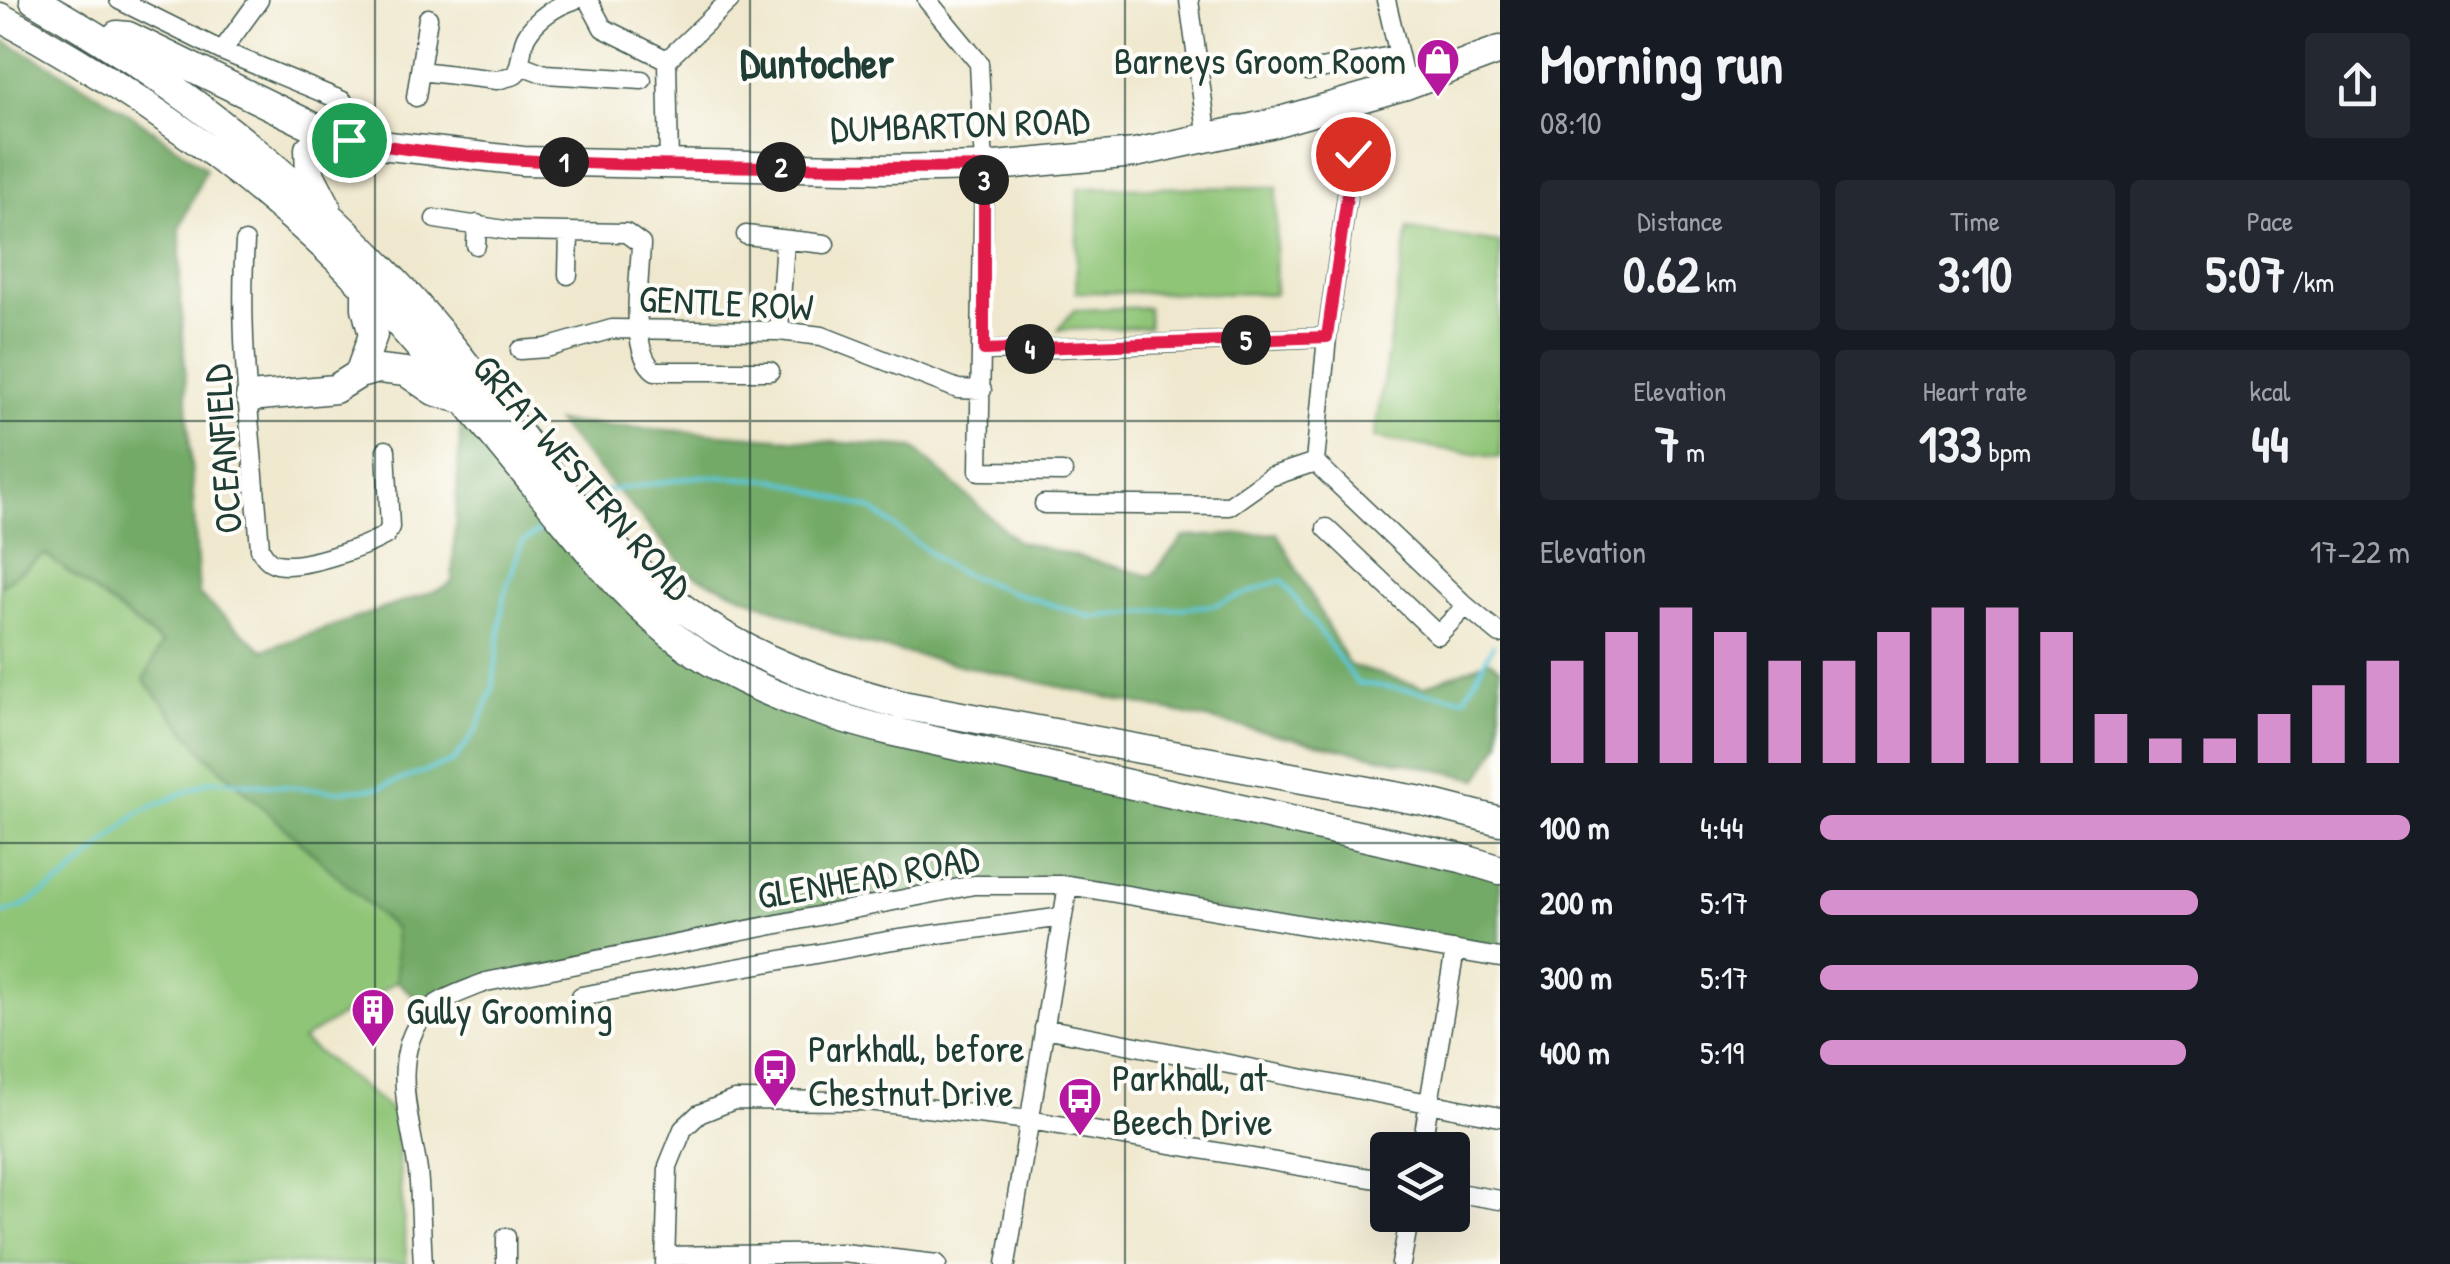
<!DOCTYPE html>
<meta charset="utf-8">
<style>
:root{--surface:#171b24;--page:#242831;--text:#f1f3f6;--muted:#9ea1a6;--accent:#d690ce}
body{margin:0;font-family:"Patrick Hand",sans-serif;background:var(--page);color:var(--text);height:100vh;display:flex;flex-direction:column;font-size:38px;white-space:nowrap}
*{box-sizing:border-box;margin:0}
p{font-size:32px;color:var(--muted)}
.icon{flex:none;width:55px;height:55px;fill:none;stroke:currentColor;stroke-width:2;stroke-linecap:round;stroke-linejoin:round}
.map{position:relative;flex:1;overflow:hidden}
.details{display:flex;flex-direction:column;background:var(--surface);width:950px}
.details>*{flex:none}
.controls{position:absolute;left:1370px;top:1132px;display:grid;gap:20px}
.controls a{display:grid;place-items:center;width:100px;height:100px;border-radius:10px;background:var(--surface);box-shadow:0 10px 40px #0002;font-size:50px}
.pin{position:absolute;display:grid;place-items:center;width:85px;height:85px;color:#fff;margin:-42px;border:5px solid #fff;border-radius:50%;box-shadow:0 2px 10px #0007}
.km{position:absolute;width:50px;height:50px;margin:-25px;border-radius:50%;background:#222;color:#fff;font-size:28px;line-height:50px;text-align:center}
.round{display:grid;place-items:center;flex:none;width:105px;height:105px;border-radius:10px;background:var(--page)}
.headline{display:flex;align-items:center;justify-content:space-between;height:170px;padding:0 40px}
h1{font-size:55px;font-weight:700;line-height:75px}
.stats{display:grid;grid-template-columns:repeat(3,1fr);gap:15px;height:170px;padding:10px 40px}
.stats div{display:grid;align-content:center;border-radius:10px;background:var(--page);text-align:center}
.stats b{font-size:50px;font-weight:700}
.stats small{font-size:28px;font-weight:400}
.stats p{font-size:28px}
.chart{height:280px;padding:20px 40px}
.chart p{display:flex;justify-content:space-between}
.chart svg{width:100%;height:180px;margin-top:10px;stroke:var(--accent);stroke-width:6}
ul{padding:0 40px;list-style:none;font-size:32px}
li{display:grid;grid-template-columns:160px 120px 1fr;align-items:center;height:75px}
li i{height:25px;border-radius:12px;background:var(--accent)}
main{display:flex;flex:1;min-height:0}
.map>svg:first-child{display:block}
.green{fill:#8fc577;stroke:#578156;stroke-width:2.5}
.forest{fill:#73aa68;stroke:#49744e;stroke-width:2.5}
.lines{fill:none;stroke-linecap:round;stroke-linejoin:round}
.stream{stroke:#5dc7d8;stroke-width:4}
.street-casing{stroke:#3e574b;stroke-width:21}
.primary-casing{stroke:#3e574b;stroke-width:31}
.street{stroke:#fff;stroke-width:18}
.primary{stroke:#fff;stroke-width:28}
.route-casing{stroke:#fff;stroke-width:20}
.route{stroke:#e11d48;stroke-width:12}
.grid{fill:none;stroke:#1f3d34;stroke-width:2.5;stroke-opacity:0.55}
.labels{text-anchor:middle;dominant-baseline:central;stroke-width:8;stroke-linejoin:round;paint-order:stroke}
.poi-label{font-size:38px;fill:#1f3d34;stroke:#fdfcf7;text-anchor:start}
.street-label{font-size:38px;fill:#1f3d34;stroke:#fdfcf7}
.quarter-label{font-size:42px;font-weight:bold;fill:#1f3d34;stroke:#fdfcf7}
</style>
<main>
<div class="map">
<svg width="1500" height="1264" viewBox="0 0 1500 1264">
<rect width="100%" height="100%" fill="#fdfcf7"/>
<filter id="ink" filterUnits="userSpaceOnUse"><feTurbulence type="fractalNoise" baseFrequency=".01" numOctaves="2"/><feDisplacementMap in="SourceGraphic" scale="20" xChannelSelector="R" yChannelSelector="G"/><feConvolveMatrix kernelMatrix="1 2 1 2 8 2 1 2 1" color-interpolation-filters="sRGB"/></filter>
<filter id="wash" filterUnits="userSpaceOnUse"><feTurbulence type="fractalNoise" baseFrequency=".0048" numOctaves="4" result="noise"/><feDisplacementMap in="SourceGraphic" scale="40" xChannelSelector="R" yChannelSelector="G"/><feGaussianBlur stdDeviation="2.25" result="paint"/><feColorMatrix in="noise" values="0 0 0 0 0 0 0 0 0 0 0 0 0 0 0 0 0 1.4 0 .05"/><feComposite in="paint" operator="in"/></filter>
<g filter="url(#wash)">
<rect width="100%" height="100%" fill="#efe8ce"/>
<path class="green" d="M 1277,187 L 1275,294 L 1076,292 L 1078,188 Z
M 1408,229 L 1500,243 L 1500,458 L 1374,438 Z
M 1148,307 L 1149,327 L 1058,330 L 1074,310 Z
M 45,554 L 162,644 L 204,753 L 396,929 L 397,981 L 302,1040 L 395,1113 L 407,1264 L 0,1264 L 0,586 Z"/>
<path class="forest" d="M 0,39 C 73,75 141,119 206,169 L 180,227 L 180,286 L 199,595 L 263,650 L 444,588 L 452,582 L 462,400 L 631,598 L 779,697 L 1500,870 L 1500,958 L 1068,885 L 974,885 L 486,982 L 428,1009 L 397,981 L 395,929 L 204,753 L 144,680 L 162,643 L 45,554 L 0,586 Z
M 556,422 L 914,448 L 1017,541 L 1151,576 L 1184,537 L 1277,533 L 1349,665 L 1423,687 L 1490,660 L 1500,668 L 1500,743 L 1479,779 L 851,641 L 691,574 Z"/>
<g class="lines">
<path class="stream" d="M 584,499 L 594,493 L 701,476 L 777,480 L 871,509 L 950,568 L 1008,591 L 1092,617 L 1215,605 L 1282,580 L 1357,683 L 1465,698 L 1493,645
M 0,914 L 22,907 L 65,880 L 138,813 L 212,780 L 336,791 L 378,788 L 454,761 L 478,728 L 493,688 L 504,595 L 522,543 L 552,522"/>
</g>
</g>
<g filter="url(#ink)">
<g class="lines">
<defs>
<path id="street" d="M 119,0 L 222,51 L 343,101
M 588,0 L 603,28 L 667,60
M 927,0 L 979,63 L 984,167 L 979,471 L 1063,472
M 1189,0 L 1208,139
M 1386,0 L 1406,85
M 222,51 L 259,0
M 521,65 L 545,74 L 642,80
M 420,71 L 497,80 L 515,75 C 523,62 520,46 527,35 C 537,18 556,6 574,0
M 1309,71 L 1397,55
M 416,97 L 428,18
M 669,165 L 667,60 L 730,0
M 435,219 L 511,231 L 626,233 L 641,244 C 640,276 628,352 655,371 L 770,371
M 746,235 L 825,244
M 245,242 C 238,343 253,447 260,549 C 265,557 268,562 277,564 C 301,570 365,547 386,535 L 390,527 L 386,450
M 476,245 L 477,224
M 568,275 L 569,232
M 779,331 L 785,240
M 520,350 L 546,348 L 612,329 L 779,331 L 822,336 L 958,389 L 982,390
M 983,351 L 1327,337
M 1315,462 L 1327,337 L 1353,154
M 1315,462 L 1466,606 L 1500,634
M 1044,504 L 1229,506 L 1270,477 L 1315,462
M 1326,528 L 1438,635 L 1466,606
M 581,996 L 893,940 L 1063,917
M 1044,1028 L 1500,1117
M 1421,1150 L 1455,950
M 1452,1192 L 1500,1200
M 665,1256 L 843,1253 L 937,1264
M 423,1264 C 421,1233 421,1202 418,1171 C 411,1122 388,1057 425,1014 C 437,999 468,990 486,982 L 974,885 L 1068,885 L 1500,958
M 506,1264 L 506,1237
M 665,1264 L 668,1166 L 683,1129 L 699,1114 L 734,1100 L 867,1101 L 1029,1120 L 1388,1181
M 1006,1264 L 1068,885
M 1401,1264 L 1410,1215"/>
<path id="primary" d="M 34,0 C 172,77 294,174 402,289 C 500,394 570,526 688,612 C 752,659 826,685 902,705 L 1422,801 L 1500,821
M 0,17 C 136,91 263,179 370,292 C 430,356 486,426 542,494 C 587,548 630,606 688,647 C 749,690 819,713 890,731 L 1461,858 L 1500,870
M 117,35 L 128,36 L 314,127 L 349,139 L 380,145 L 523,161 L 887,169 L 984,167 L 1135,153 L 1270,124 L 1406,85 L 1500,50
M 326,205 L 310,174 L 309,149 L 319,142 L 347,140
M 359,374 L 373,335 L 366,308 L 366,288
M 250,397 L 335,389 L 359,374 L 379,369 L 406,372 L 434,391 L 461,399"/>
</defs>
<use href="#street" class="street-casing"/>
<use href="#primary" class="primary-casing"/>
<use href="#street" class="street"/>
<use href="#primary" class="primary"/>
</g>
</g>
<g class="lines" filter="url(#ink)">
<defs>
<path id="route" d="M 349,140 C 465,161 583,164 700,166 C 795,167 890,169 984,167 L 984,350 L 1327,337 L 1353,154"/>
</defs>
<use href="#route" class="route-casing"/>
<use href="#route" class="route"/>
</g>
<path class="grid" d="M 375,0 L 375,1264M 750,0 L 750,1264M 1125,0 L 1125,1264M 0,421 L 1500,421M 0,843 L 1500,843"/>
<defs>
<symbol id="shop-pin" viewBox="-11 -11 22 30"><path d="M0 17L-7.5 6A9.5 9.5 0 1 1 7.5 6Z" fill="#b5179e" stroke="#fdfcf7"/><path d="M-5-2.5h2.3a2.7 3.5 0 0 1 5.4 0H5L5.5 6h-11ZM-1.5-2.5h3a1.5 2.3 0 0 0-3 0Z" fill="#fff"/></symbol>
<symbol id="building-pin" viewBox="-11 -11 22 30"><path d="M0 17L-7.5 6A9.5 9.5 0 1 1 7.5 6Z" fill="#b5179e" stroke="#fdfcf7"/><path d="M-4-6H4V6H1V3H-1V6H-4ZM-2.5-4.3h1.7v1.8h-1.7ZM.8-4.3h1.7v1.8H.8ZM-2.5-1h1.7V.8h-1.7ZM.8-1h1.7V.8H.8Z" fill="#fff"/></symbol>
<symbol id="bus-pin" viewBox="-11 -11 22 30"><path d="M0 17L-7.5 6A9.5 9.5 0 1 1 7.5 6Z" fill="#b5179e" stroke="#fdfcf7"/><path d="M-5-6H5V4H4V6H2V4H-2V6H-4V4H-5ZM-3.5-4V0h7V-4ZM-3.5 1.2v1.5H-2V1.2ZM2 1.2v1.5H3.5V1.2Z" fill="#fff"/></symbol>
</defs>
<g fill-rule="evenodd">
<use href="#shop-pin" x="1413" y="35" width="50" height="68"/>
<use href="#building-pin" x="348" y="985" width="50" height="68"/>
<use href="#bus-pin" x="750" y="1045" width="50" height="68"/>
<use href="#bus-pin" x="1055" y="1074" width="50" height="68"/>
</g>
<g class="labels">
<g class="poi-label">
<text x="1406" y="60" text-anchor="end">Barneys Groom Room</text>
<text x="406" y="1010">Gully Grooming</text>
<text x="808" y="1048">Parkhall, before<tspan x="808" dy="44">Chestnut Drive</tspan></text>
<text x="1112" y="1077">Parkhall, at<tspan x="1112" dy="44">Beech Drive</tspan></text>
</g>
<g class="street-label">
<text transform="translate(960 124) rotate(-2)">DUMBARTON ROAD</text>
<text transform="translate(726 302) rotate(3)">GENTLE ROW</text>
<text transform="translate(222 449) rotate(-94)">OCEANFIELD</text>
<text transform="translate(583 477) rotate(49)">GREAT WESTERN ROAD</text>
<text transform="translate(868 876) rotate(-10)">GLENHEAD ROAD</text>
</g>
<g class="quarter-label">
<text x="817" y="62">Duntocher</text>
</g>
</g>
</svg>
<div class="controls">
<a><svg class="icon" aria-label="layers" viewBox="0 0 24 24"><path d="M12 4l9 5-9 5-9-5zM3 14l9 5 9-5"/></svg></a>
</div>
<div class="pin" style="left:349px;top:140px;background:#1e9e55"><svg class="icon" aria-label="arrive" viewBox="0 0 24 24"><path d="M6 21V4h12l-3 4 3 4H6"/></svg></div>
<div class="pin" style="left:1353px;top:154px;background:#d93025"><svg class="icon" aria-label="check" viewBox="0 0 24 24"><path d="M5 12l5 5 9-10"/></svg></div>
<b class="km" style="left:564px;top:162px">1</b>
<b class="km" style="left:781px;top:167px">2</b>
<b class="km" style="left:984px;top:180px">3</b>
<b class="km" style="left:1030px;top:349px">4</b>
<b class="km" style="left:1246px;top:340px">5</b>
</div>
<section class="details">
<div class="headline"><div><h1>Morning run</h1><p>08:10</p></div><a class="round"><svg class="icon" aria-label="share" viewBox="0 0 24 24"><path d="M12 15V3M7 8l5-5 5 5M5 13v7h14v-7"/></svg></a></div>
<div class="stats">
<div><p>Distance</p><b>0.62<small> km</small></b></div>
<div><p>Time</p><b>3:10</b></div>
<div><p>Pace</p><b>5:07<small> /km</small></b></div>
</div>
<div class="stats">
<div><p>Elevation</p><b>7<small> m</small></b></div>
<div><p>Heart rate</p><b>133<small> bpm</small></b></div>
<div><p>kcal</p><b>44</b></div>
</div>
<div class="chart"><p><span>Elevation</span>17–22 m</p>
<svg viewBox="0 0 160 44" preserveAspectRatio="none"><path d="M5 44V19M15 44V12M25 44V6M35 44V12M45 44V19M55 44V19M65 44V12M75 44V6M85 44V6M95 44V12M105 44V32M115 44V38M125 44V38M135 44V32M145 44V25M155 44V19"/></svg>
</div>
<ul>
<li><b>100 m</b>4:44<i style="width:100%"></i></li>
<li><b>200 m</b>5:17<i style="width:64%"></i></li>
<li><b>300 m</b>5:17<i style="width:64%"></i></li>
<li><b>400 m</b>5:19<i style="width:62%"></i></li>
</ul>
</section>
</main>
